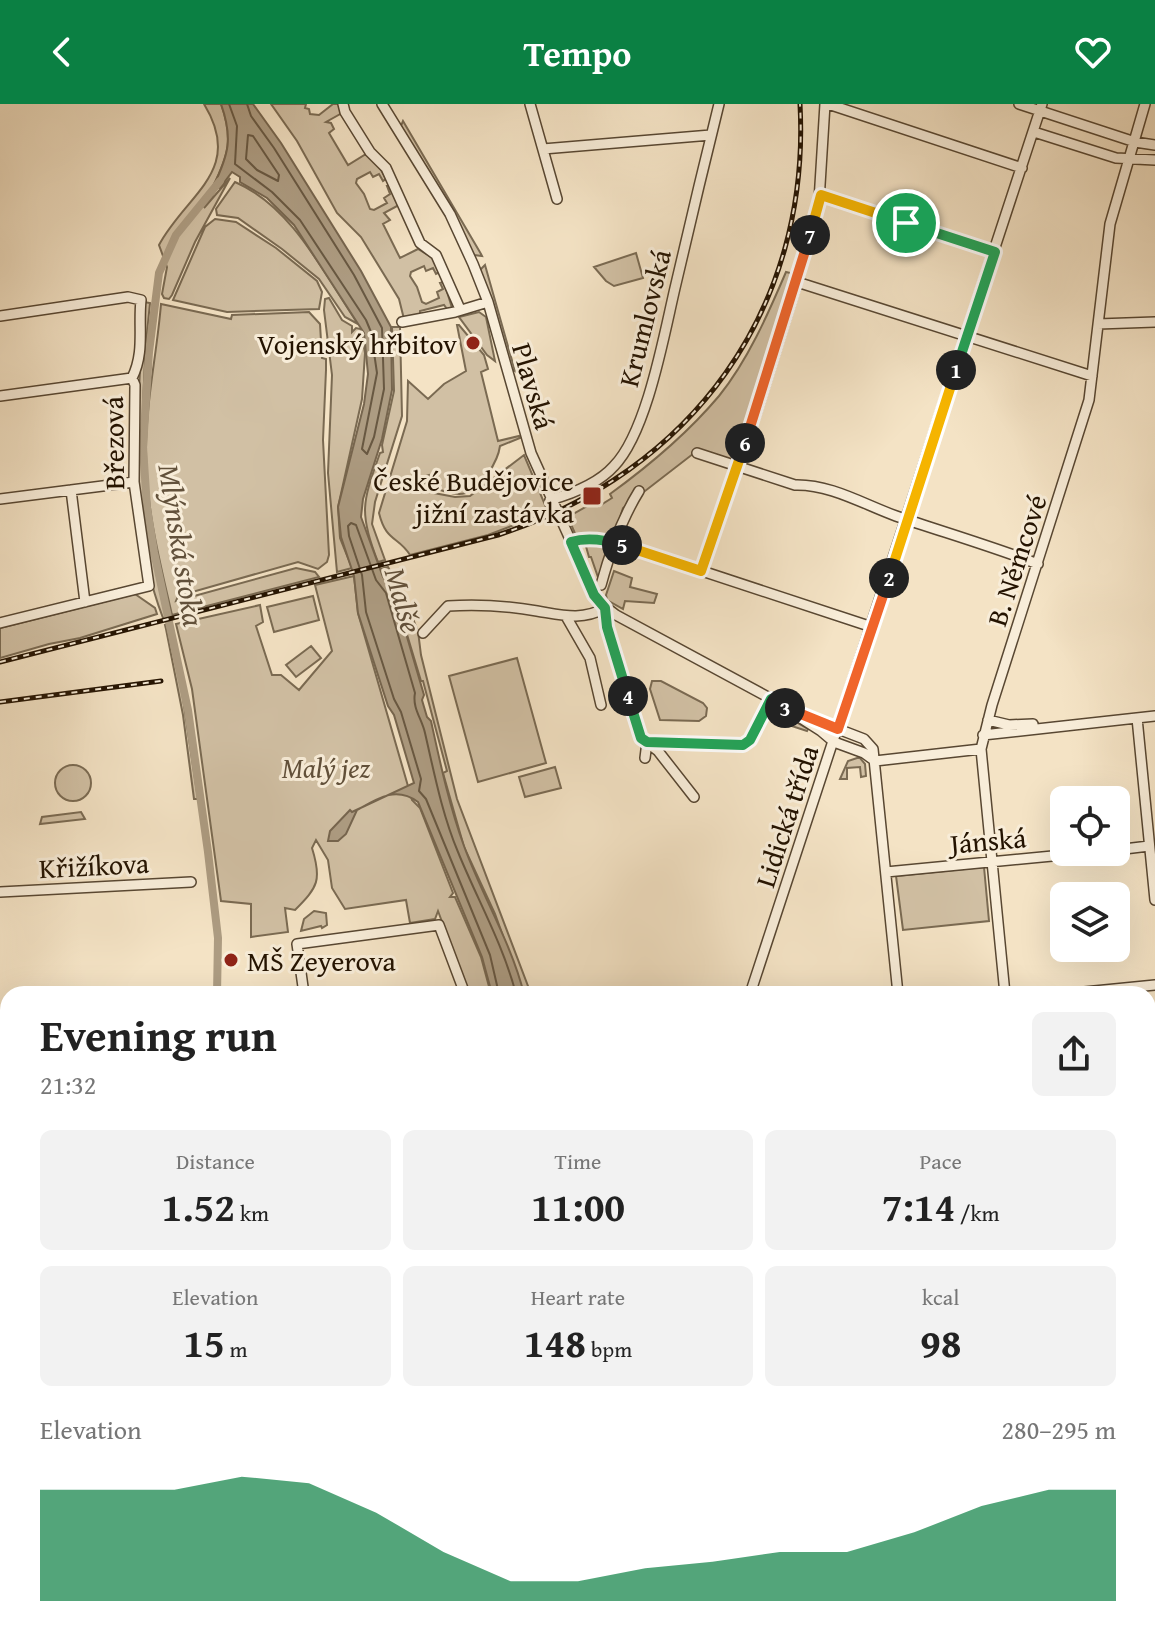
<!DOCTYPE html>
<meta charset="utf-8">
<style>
:root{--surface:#fff;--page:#f2f2f2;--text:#222;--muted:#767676;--accent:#0b8043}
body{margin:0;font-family:"Gentium Book Plus",serif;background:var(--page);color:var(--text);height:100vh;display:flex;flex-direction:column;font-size:30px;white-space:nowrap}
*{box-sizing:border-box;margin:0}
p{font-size:26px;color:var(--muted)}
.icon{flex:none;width:44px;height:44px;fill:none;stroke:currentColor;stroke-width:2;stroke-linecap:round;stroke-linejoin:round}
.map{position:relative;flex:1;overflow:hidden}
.panel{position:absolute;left:0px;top:882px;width:1156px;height:648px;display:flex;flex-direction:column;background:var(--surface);border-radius:24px 24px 0 0;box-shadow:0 8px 32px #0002}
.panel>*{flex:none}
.controls{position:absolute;left:1050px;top:682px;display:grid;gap:16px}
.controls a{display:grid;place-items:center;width:80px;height:80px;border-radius:12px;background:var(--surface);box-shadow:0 8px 32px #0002;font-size:40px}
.pin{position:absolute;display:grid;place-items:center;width:68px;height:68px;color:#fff;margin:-34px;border:4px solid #fff;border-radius:50%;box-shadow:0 2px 8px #0007}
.km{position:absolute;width:40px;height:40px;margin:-20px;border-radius:50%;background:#222;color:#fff;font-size:22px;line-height:40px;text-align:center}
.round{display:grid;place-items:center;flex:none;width:84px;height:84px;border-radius:12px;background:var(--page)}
.headline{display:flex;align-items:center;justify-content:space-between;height:136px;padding:0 40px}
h1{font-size:44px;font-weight:700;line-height:60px}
.metrics{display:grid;grid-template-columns:repeat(3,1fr);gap:12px;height:136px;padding:8px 40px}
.metrics div{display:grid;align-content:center;border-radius:12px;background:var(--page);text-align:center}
.metrics b{font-size:40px;font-weight:700}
.metrics small{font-size:22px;font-weight:400}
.metrics p{font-size:22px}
.chart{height:224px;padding:16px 40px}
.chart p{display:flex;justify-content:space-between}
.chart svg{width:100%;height:144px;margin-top:8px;fill:var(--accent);opacity:.7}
header{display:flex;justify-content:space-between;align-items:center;height:104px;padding:0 40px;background:var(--accent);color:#fff;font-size:36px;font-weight:700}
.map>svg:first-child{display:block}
.green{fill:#d1c0a4;stroke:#7a6a52;stroke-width:2}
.water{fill:#ad9c82;stroke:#76654e;stroke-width:2}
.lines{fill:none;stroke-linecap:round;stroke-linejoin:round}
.shore{stroke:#685842;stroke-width:2}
.canal{stroke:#ad9c82;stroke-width:8}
.minor-casing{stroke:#584732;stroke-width:12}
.major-casing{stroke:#241301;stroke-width:15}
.minor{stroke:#f8edd9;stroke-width:9}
.major{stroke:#f4e3c5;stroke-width:12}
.rail-casing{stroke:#241301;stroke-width:5}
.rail{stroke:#f8edd9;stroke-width:2;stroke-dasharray:6;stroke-linecap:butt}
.split-1-casing{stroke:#fff;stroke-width:16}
.split-2-casing{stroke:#fff;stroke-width:16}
.split-3-casing{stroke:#fff;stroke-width:16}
.split-4-casing{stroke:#fff;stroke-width:16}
.split-5-casing{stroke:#fff;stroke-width:16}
.split-6-casing{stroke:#fff;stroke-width:16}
.split-7-casing{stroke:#fff;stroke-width:16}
.split-8-casing{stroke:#fff;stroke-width:16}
.split-1{stroke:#22a559;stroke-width:10}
.split-2{stroke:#f5b400;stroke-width:10}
.split-3{stroke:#f0652b;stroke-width:10}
.split-4{stroke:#22a559;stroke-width:10}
.split-5{stroke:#22a559;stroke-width:10}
.split-6{stroke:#f5b400;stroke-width:10}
.split-7{stroke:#f0652b;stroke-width:10}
.split-8{stroke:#f5b400;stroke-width:10}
.poi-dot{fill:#8f2418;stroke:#f8edd9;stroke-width:3}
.labels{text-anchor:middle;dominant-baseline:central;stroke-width:6;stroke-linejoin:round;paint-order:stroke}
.street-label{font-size:28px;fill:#241301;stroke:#f8edd9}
.poi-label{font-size:28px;fill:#241301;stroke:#f8edd9;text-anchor:end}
.park-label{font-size:28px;font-style:italic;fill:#61503a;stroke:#f8edd9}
.water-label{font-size:30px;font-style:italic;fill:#62513b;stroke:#f8edd9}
</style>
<header><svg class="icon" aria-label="back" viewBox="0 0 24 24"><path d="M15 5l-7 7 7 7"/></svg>Tempo<svg class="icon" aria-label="heart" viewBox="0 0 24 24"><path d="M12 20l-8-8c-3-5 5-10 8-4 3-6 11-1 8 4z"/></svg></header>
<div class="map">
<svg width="1155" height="1530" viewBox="0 0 1155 1530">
<rect width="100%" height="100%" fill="#f4e3c5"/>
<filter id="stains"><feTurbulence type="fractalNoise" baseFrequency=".0025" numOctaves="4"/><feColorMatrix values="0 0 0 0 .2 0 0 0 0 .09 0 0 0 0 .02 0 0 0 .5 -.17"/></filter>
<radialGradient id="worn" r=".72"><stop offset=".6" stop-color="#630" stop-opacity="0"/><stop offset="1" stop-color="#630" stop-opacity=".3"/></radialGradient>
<path class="green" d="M 204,0 L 221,0 C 233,34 229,50 213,82 L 217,84 L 204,104 L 230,74 L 195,138 L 172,191 L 169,195 L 164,194 L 162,190 L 167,163 L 159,141 C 186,90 245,67 204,0 Z
M 271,0 L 306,0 L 305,4 L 309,5 L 310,10 L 319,11 L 333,0 L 340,0 L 342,9 L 326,18 L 331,19 L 334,25 L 329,29 L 348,61 L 366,50 L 379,62 L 386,75 L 383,77 L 379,70 L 373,73 L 370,68 L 357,75 L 356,79 L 364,90 L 370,105 L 374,106 L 387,99 L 384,94 L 390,90 L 387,82 L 391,82 L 399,101 L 384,109 L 390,116 L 383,120 L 400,154 L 418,145 L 433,154 L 440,168 L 436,170 L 433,164 L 426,167 L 424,162 L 411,168 L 410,172 L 417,183 L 422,198 L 426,200 L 439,194 L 437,188 L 443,185 L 440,179 L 444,178 L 452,204 L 447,205 L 444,201 L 420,207 L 420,212 L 404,215 L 399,195 L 361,133 L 337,109 L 297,37 Z
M 403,17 L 481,150 L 482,152 L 474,151 L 401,22 Z
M 235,78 C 293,103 324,170 358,220 L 345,213 L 319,175 L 282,145 L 238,114 L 217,111 L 216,105 Z
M 215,115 L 236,118 L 276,144 L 317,177 L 322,188 L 319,205 L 227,208 L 173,196 L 205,123 Z
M 636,149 L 643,174 L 614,182 L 606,177 L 594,163 Z
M 485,161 L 515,267 L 510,264 L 480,166 Z
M 786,168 L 799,171 L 734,358 L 698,346 L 623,404 L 614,433 L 576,432 L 568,413 L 596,397 L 599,402 L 612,394 L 610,390 C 650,361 687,330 719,292 C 748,256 768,210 786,168 Z
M 329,194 L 342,216 L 352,222 L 352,228 L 356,224 L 361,225 L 365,249 L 362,295 L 338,403 L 340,434 L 352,464 L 337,468 L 328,369 L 332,271 L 324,206 L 325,195 Z
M 144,198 L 150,199 C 138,305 140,409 166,513 L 163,514 C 124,413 139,303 144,198 Z
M 161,200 L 231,215 L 232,211 L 309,208 L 320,220 L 322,254 L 326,255 L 326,266 L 323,336 L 329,451 L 327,458 L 318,465 L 298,458 L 178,492 L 176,497 L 296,464 L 315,468 L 319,473 L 172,511 C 159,454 146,405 146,347 C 146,297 157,249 161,200 Z
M 479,208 L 486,213 L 495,257 L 487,251 L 459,213 Z
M 457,221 L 459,221 L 484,251 L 488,265 L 481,268 L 498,337 L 519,332 L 520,334 L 500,342 C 498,357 482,384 466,389 C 456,392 442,387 433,383 L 429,371 L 426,372 L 425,380 L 434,389 L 455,393 L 470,392 L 524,351 L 548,408 L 488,431 L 410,451 C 398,432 386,438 379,409 L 407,317 L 408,277 L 428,295 L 444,280 L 466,267 Z
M 392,223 L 400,223 L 402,312 L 375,398 L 372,420 L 385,456 L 378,458 C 358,408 363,397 380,349 L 383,348 L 382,341 L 394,287 Z
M 585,439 L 608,442 L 599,476 L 591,453 L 589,453 Z
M 388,463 L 400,484 L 418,527 L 421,551 L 457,695 L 531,890 L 524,890 L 495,810 L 464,743 L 443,669 L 447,667 L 423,577 L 421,577 L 393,484 L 380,465 Z
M 614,467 L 632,474 L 630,483 L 657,490 L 654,499 L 625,497 L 623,505 L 607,496 L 606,491 Z
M 354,472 L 358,509 L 412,696 L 420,704 L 453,789 L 450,793 L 455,793 L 481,853 L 491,890 L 469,890 L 438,807 L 435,815 L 410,819 L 406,796 L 345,805 L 332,784 L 328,756 L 316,736 L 312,744 C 322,776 318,783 295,806 L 285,804 L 288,828 L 251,833 L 251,800 L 221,797 L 192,585 L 176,520 L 260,501 L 263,518 L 256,522 L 272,571 L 281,571 L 299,586 L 332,547 L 315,481 Z
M 135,490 L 155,504 L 157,510 L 80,534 L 49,540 L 0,554 L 0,524 Z
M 313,492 L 319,516 L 274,528 L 267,503 Z
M 169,520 L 182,588 L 198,695 L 194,695 L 183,611 L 166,525 L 165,521 Z
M 311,542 L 321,554 L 296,573 L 286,561 Z
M 517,554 L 546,659 L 478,678 L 449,572 Z
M 652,577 L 661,577 L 703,599 L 707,604 L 706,612 L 699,617 L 660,616 L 650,585 Z
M 770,607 L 777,607 L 808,625 L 807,627 L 767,614 Z
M 857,654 L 860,654 L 865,660 L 866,672 L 861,673 L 860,663 L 847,664 L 847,675 L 840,675 L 848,657 Z
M55 679a18 18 0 1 1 36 0a18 18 0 1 1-36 0Z
M 555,663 L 561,684 L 525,693 L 519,673 Z
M 81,708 L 85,715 L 40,720 L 42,713 Z
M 984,763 L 989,817 L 903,826 L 896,772 Z
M 314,807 L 326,809 L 327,821 L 322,824 L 321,822 L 301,827 L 304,815 Z
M 660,1522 L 697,1522 L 697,1530 L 683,1530 L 680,1526 L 660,1530 Z"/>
<path class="water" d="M 221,0 L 253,0 L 281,39 L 361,167 L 391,223 L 392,286 L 382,335 L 363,395 L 361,413 L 383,473 L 393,485 L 424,591 L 422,596 L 427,613 L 431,617 C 440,658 449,701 464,742 C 482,792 511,838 524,890 L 492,890 L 482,853 L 418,698 C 396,682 378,694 357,706 L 346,730 L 338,737 L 328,737 L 330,727 L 350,706 L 352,708 L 414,679 L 394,611 L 388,602 L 358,509 L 354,472 L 341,433 L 338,403 L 364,300 L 368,270 L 364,229 L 294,121 L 267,94 L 240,78 L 240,73 L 232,68 L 220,84 L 213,83 C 229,50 233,34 221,0 Z"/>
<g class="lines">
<path class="shore" d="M 229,0 L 237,22 L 235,60 L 272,88 L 300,116 L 366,216 L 371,228 L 377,269 L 362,345 L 367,350 L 374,333 L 384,285 L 382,224 L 354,171 L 274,44 L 251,12 L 247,0
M 248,31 L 253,32 L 279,71 L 278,77 L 257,66 L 246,55 Z
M 499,890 L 490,851 L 426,695 L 419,687 L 421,675 L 401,608 L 394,595 L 366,508 L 362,471 L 349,432 L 348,422 L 351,419 L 356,421 L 376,476 L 386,489 L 415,589 C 412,604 422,615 425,629 C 434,668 442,710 458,748 C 477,795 503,840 516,890"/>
<path class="canal" d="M 217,890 L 218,834 L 208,748 L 188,606 L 154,448 L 147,404 L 143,343 L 149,248 L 159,169 L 176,131 L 220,77
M 0,1281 L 8,1255
M 0,1333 L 8,1405
M 125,1522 L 146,1530"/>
<defs>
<path id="minor" d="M 343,0 L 345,8 L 370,48 L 386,64 L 420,139 L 436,151 L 460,205
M 382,0 L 450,110 L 473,160 L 488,198 L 531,349 L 598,497 L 616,511 L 766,592 L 821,627 L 834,638 L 864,649 L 875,657
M 530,0 L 557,95
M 828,0 L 1022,64
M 1019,0 L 1135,38 L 1155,41
M 1034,28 L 1116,54 L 1155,56
M 543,45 L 711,31
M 821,91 L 995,148
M 797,178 L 1092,272
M 0,212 L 128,193 L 141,196 C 138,223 145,248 132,274 L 135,281 L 134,378 L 149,482 L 0,519
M 402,218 L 455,208 L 488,198
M 1098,220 L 1155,218
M 0,292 L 132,274
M 697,349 L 795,381 C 830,380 863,400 896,412 C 943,428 991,442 1038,460
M 71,386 L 85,498
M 0,395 L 134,378
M 550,396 C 571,390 599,379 614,362 C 647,328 664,231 675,184 C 689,123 704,61 719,0
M 571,438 L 583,435 L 611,437 L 872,523
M 701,467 L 757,306 L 797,178 L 819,97 L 825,0
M 601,481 C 610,448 621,416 639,387
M 605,504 L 607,523 L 641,634 L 658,647 L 694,693
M 567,514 L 590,554 L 601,601
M 423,529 L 448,502 C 477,500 508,502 537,507 C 562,511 582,517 605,504
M 799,610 L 864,635 L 873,645 L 898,890
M 1137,614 L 1155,796
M 988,616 L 1009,621 L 1033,620
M 983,631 L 1155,612
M 647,638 L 743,641 L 750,636 L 771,595
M 645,654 L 647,638
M 875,657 L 981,645
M 1116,746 L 1149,742
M 886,768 L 1094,748
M 0,788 L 191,778
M 304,890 L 297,840 L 439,821 L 465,890
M 750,890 L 1042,0
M 1005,890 L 981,645 L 992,601 L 1089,296 L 1110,120 L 1145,0
M 1064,890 L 1155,881
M 1148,1006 L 1155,1005
M 0,1052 L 8,1052
M 1148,1121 L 1155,1120
M 78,1522 L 109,1530
M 172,1522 L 195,1530
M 214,1522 L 215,1530
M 305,1522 L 307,1530
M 403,1522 L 406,1530
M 964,1525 L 964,1530
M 5,1530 L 8,1521"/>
<path id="major" d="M 1148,1439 L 1155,1440
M 722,1530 L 726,1523
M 849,1530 L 872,1522"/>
</defs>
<use href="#minor" class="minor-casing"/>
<use href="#major" class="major-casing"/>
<use href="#minor" class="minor"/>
<use href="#major" class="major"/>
<defs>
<path id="rail" d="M 0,558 L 498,431 C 692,368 811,205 800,0
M 0,598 L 161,577"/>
</defs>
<use href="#rail" class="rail-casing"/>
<use href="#rail" class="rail"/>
</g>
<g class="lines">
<defs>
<path id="split-1" d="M 906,119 L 995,148 L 956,266"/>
<path id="split-2" d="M 889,474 L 956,266"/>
<path id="split-3" d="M 785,604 L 796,611 L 801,610 L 838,625 L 889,474"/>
<path id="split-4" d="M 628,592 L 641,634 L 647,638 L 743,641 L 750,636 L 771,595 L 785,604"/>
<path id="split-5" d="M 622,441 C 606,436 587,433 571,438 L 594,491 L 605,504 L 607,523 L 628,592"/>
<path id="split-6" d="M 622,441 L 701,467 L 745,339"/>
<path id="split-7" d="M 745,339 L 810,131"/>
<path id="split-8" d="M 810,131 L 821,91 L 906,119"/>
</defs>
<use href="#split-1" class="split-1-casing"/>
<use href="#split-2" class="split-2-casing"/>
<use href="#split-3" class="split-3-casing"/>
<use href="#split-4" class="split-4-casing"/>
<use href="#split-5" class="split-5-casing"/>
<use href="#split-6" class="split-6-casing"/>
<use href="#split-7" class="split-7-casing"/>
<use href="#split-8" class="split-8-casing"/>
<use href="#split-1" class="split-1"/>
<use href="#split-2" class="split-2"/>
<use href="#split-3" class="split-3"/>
<use href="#split-4" class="split-4"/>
<use href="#split-5" class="split-5"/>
<use href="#split-6" class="split-6"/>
<use href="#split-7" class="split-7"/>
<use href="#split-8" class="split-8"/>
</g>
<g class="poi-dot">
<circle cx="473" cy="239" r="8"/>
<rect x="582" y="382" width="20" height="20" rx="4"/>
<circle cx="231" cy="856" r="8"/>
</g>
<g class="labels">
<g class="street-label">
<text transform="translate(644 214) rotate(-76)">Krumlovská</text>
<text transform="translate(534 282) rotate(74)">Plavská</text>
<text transform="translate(113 339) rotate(-91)">Březová</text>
<text transform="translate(1016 456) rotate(-72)">B. Němcové</text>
<text transform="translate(786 712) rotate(-72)">Lidická třída</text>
<text transform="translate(988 736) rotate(-5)">Jánská</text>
<text transform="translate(94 761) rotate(-3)">Křižíkova</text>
</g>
<g class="poi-label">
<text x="457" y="239">Vojenský hřbitov</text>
<text x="574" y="376">České Budějovice<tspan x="574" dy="32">jižní zastávka</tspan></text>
<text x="247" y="856" text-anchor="start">MŠ Zeyerova</text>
</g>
<g class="park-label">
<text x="326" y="663">Malý jez</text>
</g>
<g class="water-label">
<text transform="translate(182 441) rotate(81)">Mlýnská stoka</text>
<text transform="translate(404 496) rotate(74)">Malše</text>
</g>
</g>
<rect width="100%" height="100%" filter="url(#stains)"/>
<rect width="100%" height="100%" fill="url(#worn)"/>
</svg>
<div class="controls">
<a><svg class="icon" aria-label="locate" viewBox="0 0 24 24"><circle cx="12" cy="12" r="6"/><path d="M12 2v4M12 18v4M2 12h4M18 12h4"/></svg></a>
<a><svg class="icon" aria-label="layers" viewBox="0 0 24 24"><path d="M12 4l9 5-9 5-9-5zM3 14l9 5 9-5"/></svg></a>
</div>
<div class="pin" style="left:906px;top:119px;background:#1e9e55"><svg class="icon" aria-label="arrive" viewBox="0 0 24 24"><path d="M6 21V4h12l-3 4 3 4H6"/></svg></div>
<b class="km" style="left:956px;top:266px">1</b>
<b class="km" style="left:889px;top:474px">2</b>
<b class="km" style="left:785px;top:604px">3</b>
<b class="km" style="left:628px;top:592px">4</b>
<b class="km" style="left:622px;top:441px">5</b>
<b class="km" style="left:745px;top:339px">6</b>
<b class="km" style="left:810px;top:131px">7</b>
<section class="panel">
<div class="headline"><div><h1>Evening run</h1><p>21:32</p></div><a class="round"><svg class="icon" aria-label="share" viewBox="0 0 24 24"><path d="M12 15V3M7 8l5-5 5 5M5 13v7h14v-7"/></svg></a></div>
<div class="metrics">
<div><p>Distance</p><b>1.52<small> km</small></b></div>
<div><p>Time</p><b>11:00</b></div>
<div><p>Pace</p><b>7:14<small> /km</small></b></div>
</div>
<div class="metrics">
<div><p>Elevation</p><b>15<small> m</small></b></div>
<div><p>Heart rate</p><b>148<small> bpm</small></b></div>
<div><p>kcal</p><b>98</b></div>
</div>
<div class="chart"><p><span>Elevation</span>280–295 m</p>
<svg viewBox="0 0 160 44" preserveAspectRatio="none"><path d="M0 44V10L10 10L20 10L30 6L40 8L50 17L60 29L70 38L80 38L90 34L100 32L110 29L120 29L130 23L140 15L150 10L160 10V44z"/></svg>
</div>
</section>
</div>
